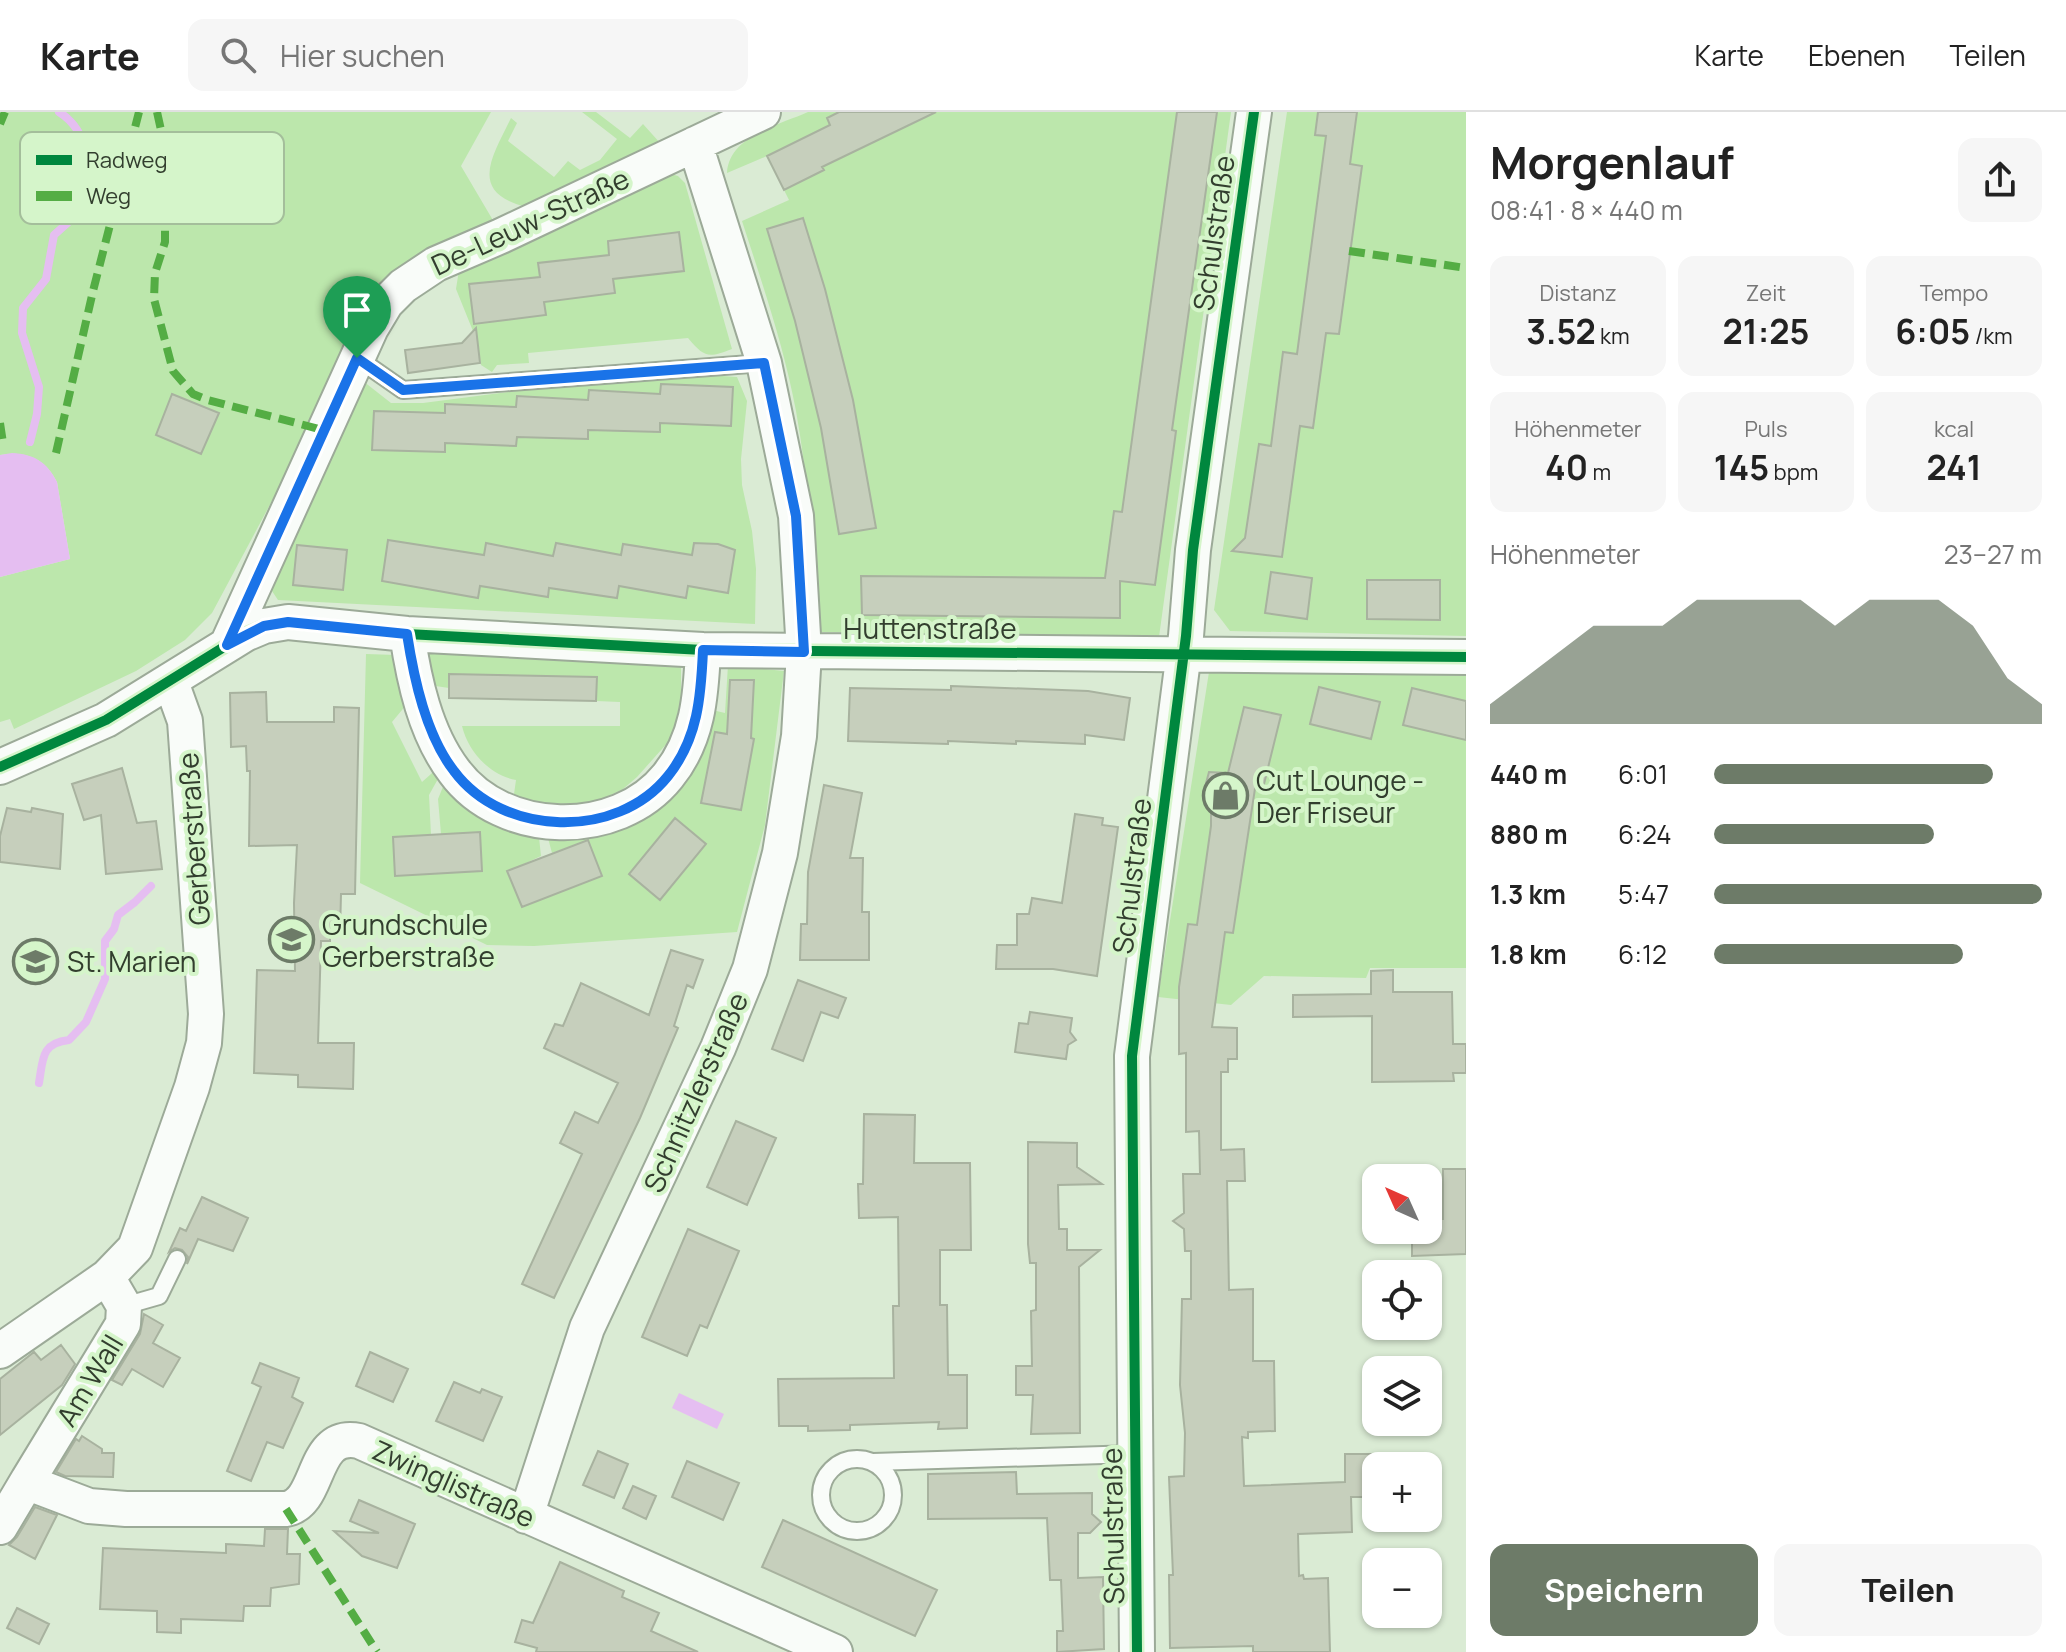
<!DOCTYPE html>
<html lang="de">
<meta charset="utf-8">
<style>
:root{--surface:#fff;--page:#f6f6f6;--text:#222;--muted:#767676;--line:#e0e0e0;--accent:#6d7b68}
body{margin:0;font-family:Manrope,sans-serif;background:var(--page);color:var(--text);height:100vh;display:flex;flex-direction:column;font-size:30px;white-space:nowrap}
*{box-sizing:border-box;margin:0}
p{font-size:26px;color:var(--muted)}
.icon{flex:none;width:44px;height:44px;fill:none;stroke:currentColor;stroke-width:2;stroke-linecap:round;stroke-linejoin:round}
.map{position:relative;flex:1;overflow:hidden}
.side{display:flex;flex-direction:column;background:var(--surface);width:600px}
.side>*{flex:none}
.needle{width:52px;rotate:315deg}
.fabs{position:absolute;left:1362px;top:1052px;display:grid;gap:16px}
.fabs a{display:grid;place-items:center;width:80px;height:80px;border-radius:16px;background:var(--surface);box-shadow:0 2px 6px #0004;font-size:40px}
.pin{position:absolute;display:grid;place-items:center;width:68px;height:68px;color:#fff;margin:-82px -34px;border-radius:50% 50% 50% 0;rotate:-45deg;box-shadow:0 0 8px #0007}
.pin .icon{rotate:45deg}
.round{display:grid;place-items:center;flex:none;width:84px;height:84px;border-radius:16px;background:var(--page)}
.summary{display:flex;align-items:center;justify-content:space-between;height:136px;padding:0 24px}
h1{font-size:44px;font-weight:700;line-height:60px}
.metrics{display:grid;grid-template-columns:repeat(3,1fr);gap:12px;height:136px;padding:8px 24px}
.metrics div{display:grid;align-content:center;border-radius:16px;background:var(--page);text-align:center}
.metrics b{font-size:34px;font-weight:700}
.metrics small{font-size:22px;font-weight:400}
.metrics p{font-size:22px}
.chart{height:224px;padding:16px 24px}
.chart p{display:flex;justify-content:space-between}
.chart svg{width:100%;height:144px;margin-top:8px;fill:var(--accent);opacity:.7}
.cta{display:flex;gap:16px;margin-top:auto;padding:16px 24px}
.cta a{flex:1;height:92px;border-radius:16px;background:var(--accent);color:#fff;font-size:32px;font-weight:700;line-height:92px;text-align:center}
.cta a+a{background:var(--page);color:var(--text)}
ul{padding:0 24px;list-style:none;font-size:26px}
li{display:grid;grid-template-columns:128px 96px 1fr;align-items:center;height:60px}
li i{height:20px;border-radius:10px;background:var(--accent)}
header{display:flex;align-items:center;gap:48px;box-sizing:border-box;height:112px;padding:0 40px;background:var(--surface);border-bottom:2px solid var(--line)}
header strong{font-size:38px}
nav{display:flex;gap:44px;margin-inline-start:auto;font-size:28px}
.search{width:560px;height:72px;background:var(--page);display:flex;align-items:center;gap:20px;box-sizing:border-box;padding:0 28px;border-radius:16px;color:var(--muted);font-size:30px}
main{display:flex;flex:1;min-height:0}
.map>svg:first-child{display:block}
.green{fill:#bce7ac}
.water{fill:#e5bef1}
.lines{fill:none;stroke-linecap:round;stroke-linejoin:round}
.stream{stroke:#e5bef1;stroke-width:8}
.building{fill:#c6cfbc;stroke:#a8b29f;stroke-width:2}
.service-casing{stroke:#9caa98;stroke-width:20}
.minor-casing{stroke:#9caa98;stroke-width:38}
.service{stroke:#f9fcf9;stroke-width:16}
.minor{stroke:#f9fcf9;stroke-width:34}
.quiet{stroke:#54ad44;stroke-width:8;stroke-dasharray:16 8;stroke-linecap:butt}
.cycleway-casing{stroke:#d5f5ca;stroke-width:15}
.cycleway{stroke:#00873e;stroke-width:10}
.route-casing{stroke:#fff;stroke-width:16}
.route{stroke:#1a73e8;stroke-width:10}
.labels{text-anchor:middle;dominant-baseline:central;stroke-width:8;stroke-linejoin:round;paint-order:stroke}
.street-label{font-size:28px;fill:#323e2e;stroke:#d5f5ca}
.poi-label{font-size:28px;fill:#323e2e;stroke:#d5f5ca;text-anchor:start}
.key{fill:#d5f5ca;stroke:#a4be9b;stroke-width:2}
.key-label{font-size:22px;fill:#323e2e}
</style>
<header>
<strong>Karte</strong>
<div class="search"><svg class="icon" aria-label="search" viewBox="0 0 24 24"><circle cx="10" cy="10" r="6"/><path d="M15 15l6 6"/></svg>Hier suchen</div>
<nav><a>Karte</a><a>Ebenen</a><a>Teilen</a></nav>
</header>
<main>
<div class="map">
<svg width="1466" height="1540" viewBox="0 0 1466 1540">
<rect width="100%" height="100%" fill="#daebd4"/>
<path class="green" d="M 0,0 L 491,0 L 461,54 L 494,110 L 418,147 L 289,357 L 212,501 L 185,528 L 136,559 L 14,617 L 10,607 L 0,610 L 0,465 L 70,447 L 57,370 C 45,346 26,339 0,343 Z
M 582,0 L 596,0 L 630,26 L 643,12 L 661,32 L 526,95 C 467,80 493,44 511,6 L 517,11 L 508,29 L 554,65 L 568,49 L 580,58 L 600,48 L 617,27 Z
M 808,0 L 1231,0 L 1159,525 L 820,520 C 813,446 809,371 796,299 C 784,234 762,171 742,109 L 789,88 L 767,44 L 727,61 C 729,24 779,13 808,0 Z
M 1287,0 L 1466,0 L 1466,524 L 1230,519 L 1214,498 Z
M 667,61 L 678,64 L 685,71 L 732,237 C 708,246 705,246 688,226 L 528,241 L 529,251 L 497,253 L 492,260 L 481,253 L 477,229 L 456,177 L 459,158 Z
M 354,262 L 391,291 L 423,291 L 547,275 L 708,263 L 737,265 L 747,289 L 741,347 L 742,373 L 752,419 L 756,457 L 755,512 L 278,488 L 268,473 Z
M 419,541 L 681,549 L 681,605 L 670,628 L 637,665 L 623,677 L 605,686 L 554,701 L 513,689 L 516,668 C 489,663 468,639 462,614 L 620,614 L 620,590 L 596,589 L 596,565 L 450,562 L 449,576 L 422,572 Z
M 366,542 L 396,543 L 412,586 L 392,610 L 422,670 L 440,654 L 443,658 L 429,683 L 431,723 L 395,764 L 482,759 L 479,720 L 441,722 L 438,687 L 447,665 L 538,716 L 541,744 L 507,760 L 522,795 L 602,763 L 588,728 L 552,741 L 545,715 L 619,708 L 708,597 L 725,601 L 728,553 L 784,559 L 765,713 L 737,820 L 534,834 L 487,833 L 360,771 Z
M 1466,555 L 1466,856 L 1370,856 L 1366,866 L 1264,864 L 1231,893 L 1158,885 L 1209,560 L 1250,557 Z"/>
<path class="water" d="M 12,341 C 34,342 47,350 57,370 L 70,447 L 0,465 L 0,343 Z
M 679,1281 L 724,1302 L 717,1317 L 672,1296 Z"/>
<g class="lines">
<path class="stream" d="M 30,330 L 37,302 L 39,275 L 22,221 L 23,196 L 46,167 L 54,123 L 73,106 L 78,93 L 82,66 L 81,56 L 87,41 C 82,24 75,10 59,0
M 39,971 C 43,947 41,931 69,928 L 86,910 L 105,867 L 105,829 L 114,817 L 118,803 L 135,790 L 151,774"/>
</g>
<path class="building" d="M 839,0 L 936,0 L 822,55 L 824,58 L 784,78 L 767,44 L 830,13 L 827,6 Z
M 1177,0 L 1217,0 L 1172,318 L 1176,319 L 1174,334 L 1155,473 L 1120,469 L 1120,506 L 862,503 L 861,464 L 1105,466 L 1114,399 L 1122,400 Z
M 1318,0 L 1357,0 L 1350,52 L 1362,54 L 1339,222 L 1326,221 L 1313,316 L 1300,314 L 1282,445 L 1232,439 L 1245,426 L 1259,332 L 1271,334 L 1283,240 L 1297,242 L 1326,24 L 1315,23 Z
M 803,106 L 825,177 L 853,288 L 876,416 L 839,422 L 821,316 L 795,209 L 767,117 Z
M 679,120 L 684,159 L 613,167 L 615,181 L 544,190 L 546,203 L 474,212 L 469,172 L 540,165 L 538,151 L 609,143 L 608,129 Z
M 476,216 L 480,251 L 408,261 L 405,238 L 462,231 Z
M 661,272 L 733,275 L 731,314 L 660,311 L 660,320 L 588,318 L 588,327 L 517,325 L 516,334 L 445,331 L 445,340 L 372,338 L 374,299 L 445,301 L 445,292 L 516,295 L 517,284 L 588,288 L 589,278 L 660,282 Z
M 172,282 L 219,301 L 201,342 L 156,323 Z
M 388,428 L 484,443 L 486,431 L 553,444 L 556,431 L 621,443 L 623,432 L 692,443 L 694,431 L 718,432 L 735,438 L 728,481 L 688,474 L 686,486 L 619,474 L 617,486 L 549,476 L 548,485 L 480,474 L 478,486 L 382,469 Z
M 297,433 L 347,438 L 343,478 L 293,473 Z
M 1271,460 L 1312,466 L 1307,507 L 1265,501 Z
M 1367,468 L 1440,468 L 1440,508 L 1367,507 Z
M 449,562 L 597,565 L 596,589 L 449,586 Z
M 730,568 L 754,568 L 751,626 L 754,627 L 741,698 L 701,691 L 715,620 L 727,622 Z
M 951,574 L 1088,579 L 1130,586 L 1124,628 L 1085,623 L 1085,632 L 1016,629 L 1016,632 L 948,629 L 948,632 L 848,629 L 850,576 L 951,578 Z
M 1319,575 L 1380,590 L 1371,627 L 1310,612 Z
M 1412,576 L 1466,589 L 1466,628 L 1403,613 Z
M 266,580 L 267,610 L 334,610 L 334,595 L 359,596 L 355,782 L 341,782 L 340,821 L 330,822 L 330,829 L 321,829 L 318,931 L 354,931 L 353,977 L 298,975 L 298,963 L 254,961 L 257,858 L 295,859 L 294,791 L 297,733 L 249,734 L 250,659 L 247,659 L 246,634 L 231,635 L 230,581 Z
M 1244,595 L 1281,603 L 1264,672 L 1256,670 L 1233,821 L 1225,820 L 1212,915 L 1237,916 L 1237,947 L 1228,947 L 1228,960 L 1221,960 L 1221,1038 L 1244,1037 L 1245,1069 L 1227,1069 L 1229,1178 L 1253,1177 L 1253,1249 L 1274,1249 L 1275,1319 L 1248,1320 L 1248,1326 L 1242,1325 L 1244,1374 L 1345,1370 L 1345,1342 L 1376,1342 L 1376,1385 L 1351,1385 L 1352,1420 L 1298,1422 L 1299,1464 L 1303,1463 L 1304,1467 L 1328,1466 L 1330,1540 L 1253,1540 L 1253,1534 L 1170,1536 L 1169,1463 L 1173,1463 L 1169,1365 L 1184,1364 L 1185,1321 L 1180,1273 L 1182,1187 L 1191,1187 L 1191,1139 L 1185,1139 L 1184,1117 L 1173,1109 L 1184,1101 L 1183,1062 L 1200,1062 L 1199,1019 L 1186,1020 L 1186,941 L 1179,942 L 1179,875 L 1188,812 L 1197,813 L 1211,714 L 1211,692 L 1205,675 L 1209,660 L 1228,661 Z
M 122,656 L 137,711 L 156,709 L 162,757 L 106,762 L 101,703 L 84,708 L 72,672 Z
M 824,673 L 862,681 L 850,746 L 863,746 L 862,800 L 869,800 L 869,848 L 800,848 L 801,812 L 807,812 L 808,760 Z
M 7,696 L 31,700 L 32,696 L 63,702 L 60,757 L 0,750 L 0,724 Z
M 1075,702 L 1103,706 L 1102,713 L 1118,715 L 1097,864 L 1053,857 L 996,857 L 997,833 L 1017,833 L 1017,802 L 1029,802 L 1032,786 L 1062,791 Z
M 675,706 L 706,732 L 660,788 L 629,762 Z
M 480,720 L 482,759 L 395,764 L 393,725 Z
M 588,728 L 602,764 L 522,795 L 507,759 Z
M 671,838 L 703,848 L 693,876 L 687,873 L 674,914 L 678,916 L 640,1006 L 554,1186 L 522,1172 L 582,1042 L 560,1031 L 575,1000 L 598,1011 L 618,971 L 544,936 L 555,912 L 563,914 L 581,871 L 649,903 Z
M 1393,858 L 1393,880 L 1452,880 L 1453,932 L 1466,932 L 1466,961 L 1453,961 L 1454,969 L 1372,970 L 1372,904 L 1293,905 L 1293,883 L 1371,882 L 1371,859 Z
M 798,868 L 846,886 L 838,906 L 821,900 L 803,949 L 772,937 Z
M 1030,900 L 1072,906 L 1070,920 L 1076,928 L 1068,933 L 1066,947 L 1015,940 L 1019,911 L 1028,912 Z
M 864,1002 L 915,1003 L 914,1051 L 970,1051 L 971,1138 L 940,1138 L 940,1193 L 947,1193 L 948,1263 L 967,1263 L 967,1316 L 938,1317 L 939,1310 L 850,1313 L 850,1318 L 808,1319 L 808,1314 L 779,1314 L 778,1267 L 894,1266 L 893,1194 L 899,1194 L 898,1105 L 859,1106 L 858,1072 L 863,1072 Z
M 736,1009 L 776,1026 L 747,1093 L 707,1075 Z
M 1028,1030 L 1077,1031 L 1077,1055 L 1102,1072 L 1058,1073 L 1059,1117 L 1067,1117 L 1067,1138 L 1100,1138 L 1079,1155 L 1080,1321 L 1031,1322 L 1033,1283 L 1016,1283 L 1016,1254 L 1032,1254 L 1031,1199 L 1036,1198 L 1036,1151 L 1030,1151 L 1028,1132 Z
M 1443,1057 L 1466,1057 L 1466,1142 L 1412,1144 L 1412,1118 L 1428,1118 L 1428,1107 L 1443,1107 Z
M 202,1085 L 248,1106 L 233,1139 L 198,1127 L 187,1152 L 188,1145 L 182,1138 L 175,1136 L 169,1140 L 180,1116 L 186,1119 Z
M 688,1117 L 739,1139 L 707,1216 L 700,1213 L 687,1244 L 642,1225 Z
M 144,1202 L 163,1213 L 153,1231 L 180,1246 L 163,1275 L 132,1257 L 122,1273 L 112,1268 L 140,1222 Z
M 61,1233 L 75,1252 L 62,1273 L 0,1323 L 0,1267 L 34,1240 L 41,1248 Z
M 370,1240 L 408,1257 L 393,1290 L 356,1274 Z
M 260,1251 L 299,1266 L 292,1285 L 303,1291 L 283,1336 L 267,1330 L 251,1369 L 227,1359 L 261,1275 L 252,1271 Z
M 454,1270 L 480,1281 L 482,1277 L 502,1285 L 483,1329 L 436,1309 Z
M 82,1324 L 102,1337 L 102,1341 L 114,1341 L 113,1365 L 65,1364 L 56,1360 L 76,1327 L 79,1329 Z
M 598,1339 L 628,1352 L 614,1386 L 583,1373 Z
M 687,1349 L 739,1371 L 723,1408 L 672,1385 Z
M 1016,1360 L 1017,1382 L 1092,1381 L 1092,1402 L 1101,1410 L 1090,1421 L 1078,1421 L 1078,1466 L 1103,1465 L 1104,1537 L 1057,1540 L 1057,1519 L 1063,1519 L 1061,1468 L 1050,1468 L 1047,1406 L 928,1407 L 928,1362 Z
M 633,1374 L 656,1384 L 646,1407 L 623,1396 Z
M 359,1388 L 415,1412 L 397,1456 L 362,1444 L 334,1419 L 379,1421 L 350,1409 Z
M 35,1395 L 57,1403 L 35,1447 L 9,1433 L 17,1425 Z
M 783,1408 L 937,1478 L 915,1524 L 762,1455 Z
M 265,1417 L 288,1417 L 287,1442 L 300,1442 L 299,1472 L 271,1476 L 270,1494 L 244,1494 L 243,1509 L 181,1507 L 181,1521 L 157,1520 L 157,1499 L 100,1497 L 103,1436 L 226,1441 L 226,1432 L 264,1434 Z
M 560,1450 L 624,1479 L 622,1485 L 659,1501 L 651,1519 L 698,1540 L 536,1540 L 537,1536 L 515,1530 L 522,1508 L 533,1511 Z
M 17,1496 L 49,1512 L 39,1532 L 7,1516 Z"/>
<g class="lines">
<defs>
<path id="service" d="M 357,246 L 403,278 L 764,251
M 124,1194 L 159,1184 L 177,1147
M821 1383a36 36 0 1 1 72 0a36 36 0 1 1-72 0Z
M 873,1350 L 1135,1342"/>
<path id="minor" d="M 407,522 C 414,568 425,621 454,659 C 502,725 617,728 668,664 C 698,627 701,584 703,538
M 227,533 L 371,216 L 386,191 L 403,174 L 436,152 L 501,124 L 763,0
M 0,655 L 106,608 L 245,522 L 264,514 L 288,510 L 407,522 L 703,538 L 1466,545
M 107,1165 L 124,1194 L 123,1212 L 28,1368 L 39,1375 L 89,1394 L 126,1397 L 286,1397 C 322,1391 310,1319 359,1329 L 835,1540
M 0,1239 L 107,1165 L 135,1136 L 192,975 L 204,931 L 206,902 L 185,609 L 171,570
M 526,1404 L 587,1216 L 718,936 L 750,857 L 780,741 L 799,624 L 804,540 L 796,404 L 764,251 L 695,32
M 0,1415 L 28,1368
M 1137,1540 L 1132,944 L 1186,524 L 1193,438 L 1254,0"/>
</defs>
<use href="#service" class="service-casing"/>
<use href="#minor" class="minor-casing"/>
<use href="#service" class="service"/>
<use href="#minor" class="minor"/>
<path class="quiet" d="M 157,0 L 161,18 L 159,88 L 165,111 L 165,130 L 155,161 L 154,187 L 173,259 L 193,282 L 208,288 L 323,318
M 0,12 L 5,0
M 1349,139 L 1466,156
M 0,311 L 3,331
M 56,341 L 93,179 L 139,0
M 286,1397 L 377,1540"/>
<defs>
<path id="cycleway" d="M 0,655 L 106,608 L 245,522 L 264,514 L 288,510 L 407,522 L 703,538 L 1466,545
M 1137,1540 L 1132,944 L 1186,524 L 1193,438 L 1254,0"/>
</defs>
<use href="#cycleway" class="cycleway-casing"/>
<use href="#cycleway" class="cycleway"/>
</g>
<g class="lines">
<defs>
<path id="route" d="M 357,246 L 403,278 L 764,251 L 796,404 L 804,540 L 703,538 C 701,584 698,627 668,664 C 617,728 503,725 454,659 C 426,623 414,567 407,522 L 288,510 L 264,514 L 227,533 Z"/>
</defs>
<use href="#route" class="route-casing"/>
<use href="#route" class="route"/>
</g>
<defs>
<symbol id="shop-ring" viewBox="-11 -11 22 22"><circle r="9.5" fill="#d5f5ca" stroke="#6d7b68" stroke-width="1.5"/><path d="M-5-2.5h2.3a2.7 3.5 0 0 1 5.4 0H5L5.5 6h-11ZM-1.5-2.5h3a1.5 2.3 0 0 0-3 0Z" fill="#6d7b68"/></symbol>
<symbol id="school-ring" viewBox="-11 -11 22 22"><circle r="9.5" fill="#d5f5ca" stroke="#6d7b68" stroke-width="1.5"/><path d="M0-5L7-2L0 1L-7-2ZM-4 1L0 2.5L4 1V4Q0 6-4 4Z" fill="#6d7b68"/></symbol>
</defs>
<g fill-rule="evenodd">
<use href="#shop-ring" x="1200" y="658" width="51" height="51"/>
<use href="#school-ring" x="266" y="802" width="51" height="51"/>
<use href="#school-ring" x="10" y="824" width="51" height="51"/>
</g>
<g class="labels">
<g class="street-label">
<text transform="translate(530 109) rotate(-25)">De-Leuw-Straße</text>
<text transform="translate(1213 121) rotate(-82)">Schulstraße</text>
<text x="930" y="516">Huttenstraße</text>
<text transform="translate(193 727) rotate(-94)">Gerberstraße</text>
<text transform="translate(1131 764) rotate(-83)">Schulstraße</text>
<text transform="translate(695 980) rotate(-66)">Schnitzlerstraße</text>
<text transform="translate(89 1268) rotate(-59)">Am Wall</text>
<text transform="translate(454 1371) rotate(24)">Zwinglistraße</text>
<text transform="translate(1112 1414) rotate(-91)">Schulstraße</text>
</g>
<g class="poi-label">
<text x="1256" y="668">Cut Lounge -<tspan x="1256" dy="32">Der Friseur</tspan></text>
<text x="322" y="812">Grundschule<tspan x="322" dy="32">Gerberstraße</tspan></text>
<text x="67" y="849">St. Marien</text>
</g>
</g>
<rect x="20" y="20" width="264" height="92" rx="12" class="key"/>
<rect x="36" y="43" width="36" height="10" fill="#00873e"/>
<rect x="36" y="79" width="36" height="10" fill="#54ad44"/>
<g class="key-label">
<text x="86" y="56">Radweg</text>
<text x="86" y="92">Weg</text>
</g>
</svg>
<div class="fabs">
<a><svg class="needle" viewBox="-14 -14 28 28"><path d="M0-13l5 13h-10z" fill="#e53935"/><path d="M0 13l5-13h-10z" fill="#767676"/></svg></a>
<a><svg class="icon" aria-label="locate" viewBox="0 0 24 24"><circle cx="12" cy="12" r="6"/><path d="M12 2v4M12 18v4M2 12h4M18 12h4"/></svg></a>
<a><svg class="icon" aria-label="layers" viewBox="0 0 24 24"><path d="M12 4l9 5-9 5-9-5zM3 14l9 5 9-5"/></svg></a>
<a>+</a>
<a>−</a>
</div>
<div class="pin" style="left:357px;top:246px;background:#1e9e55"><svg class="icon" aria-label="arrive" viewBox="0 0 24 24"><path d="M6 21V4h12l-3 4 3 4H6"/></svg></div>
</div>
<section class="side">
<div class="summary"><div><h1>Morgenlauf</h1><p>08:41 · 8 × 440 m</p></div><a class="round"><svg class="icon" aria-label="share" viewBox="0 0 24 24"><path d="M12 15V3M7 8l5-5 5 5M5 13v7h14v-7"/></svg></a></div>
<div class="metrics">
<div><p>Distanz</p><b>3.52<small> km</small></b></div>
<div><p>Zeit</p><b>21:25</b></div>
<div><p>Tempo</p><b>6:05<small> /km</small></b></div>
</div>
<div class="metrics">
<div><p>Höhenmeter</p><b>40<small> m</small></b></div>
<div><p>Puls</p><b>145<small> bpm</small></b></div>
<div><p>kcal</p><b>241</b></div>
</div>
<div class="chart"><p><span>Höhenmeter</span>23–27 m</p>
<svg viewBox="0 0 160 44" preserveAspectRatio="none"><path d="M0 44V38L10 30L20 22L30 14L40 14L50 14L60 6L70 6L80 6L90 6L100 14L110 6L120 6L130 6L140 14L150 30L160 38V44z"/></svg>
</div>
<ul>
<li><b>440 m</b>6:01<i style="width:85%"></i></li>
<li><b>880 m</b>6:24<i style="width:67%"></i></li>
<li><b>1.3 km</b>5:47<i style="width:100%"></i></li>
<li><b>1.8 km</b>6:12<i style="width:76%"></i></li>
</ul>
<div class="cta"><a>Speichern</a><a>Teilen</a></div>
</section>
</main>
